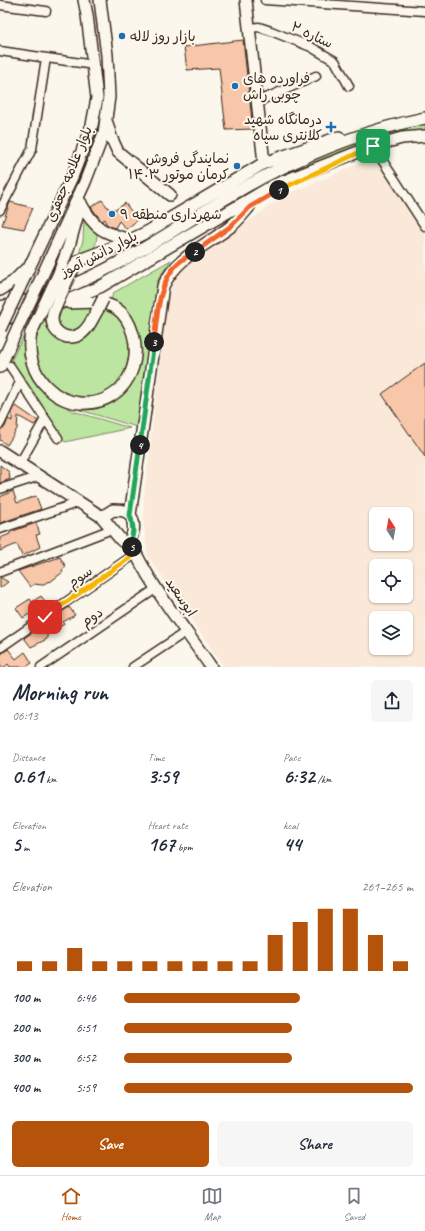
<!DOCTYPE html>
<meta charset="utf-8">
<style>
:root{--surface:#fff;--page:#f6f6f7;--text:#1f2937;--muted:#747a83;--line:#e0e1e3;--accent:#b45309}
body{margin:0;font-family:Caveat,"Playpen Sans Arabic",sans-serif;background:var(--page);color:var(--text);height:100vh;display:flex;flex-direction:column;font-size:15px;white-space:nowrap}
*{box-sizing:border-box;margin:0}
p{font-size:13px;color:var(--muted)}
.icon{flex:none;width:22px;height:22px;fill:none;stroke:currentColor;stroke-width:2;stroke-linecap:round;stroke-linejoin:round}
.map{position:relative;height:667px;overflow:hidden}
.panel{display:flex;flex-direction:column;background:var(--surface);flex:1}
.panel>*{flex:none}
.needle{width:26px;rotate:349deg}
.tools{position:absolute;left:369px;top:507px;display:grid;gap:8px}
.tools a{display:grid;place-items:center;width:44px;height:44px;border-radius:6px;background:var(--surface);box-shadow:0 1px 3px #0004;font-size:20px}
.pin{position:absolute;display:grid;place-items:center;width:34px;height:34px;color:#fff;margin:-17px;border-radius:8px;box-shadow:0 2px 6px #0006}
.km{position:absolute;width:20px;height:20px;margin:-10px;border-radius:50%;background:#222;color:#fff;font-size:11px;line-height:20px;text-align:center}
.round{display:grid;place-items:center;flex:none;width:42px;height:42px;border-radius:6px;background:var(--page)}
.overview{display:flex;align-items:center;justify-content:space-between;height:68px;padding:0 12px}
h1{font-size:22px;font-weight:700;line-height:30px}
.figures{display:grid;grid-template-columns:repeat(3,1fr);gap:6px;height:68px;padding:4px 12px}
.figures div{display:grid;align-content:center}
.figures b{font-size:20px;font-weight:700}
.figures small{font-size:11px;font-weight:400}
.figures p{font-size:11px}
.chart{height:112px;padding:8px 12px}
.chart p{display:flex;justify-content:space-between}
.chart svg{width:100%;height:72px;margin-top:4px;stroke:var(--accent);stroke-width:6}
.action{display:flex;gap:8px;margin-top:auto;padding:8px 12px}
.action a{flex:1;height:46px;border-radius:6px;background:var(--accent);color:#fff;font-size:16px;font-weight:700;line-height:46px;text-align:center}
.action a+a{background:var(--page);color:var(--text)}
ul{padding:0 12px;list-style:none;font-size:13px}
li{display:grid;grid-template-columns:64px 48px 1fr;align-items:center;height:30px}
li i{height:10px;border-radius:5px;background:var(--accent)}
.tab-bar{display:flex;justify-content:space-around;align-items:center;height:56px;border-top:1px solid var(--line);background:var(--surface);font-size:11px;color:var(--muted)}
.tab-bar a{display:grid;justify-items:center;gap:2px}
.tab-bar .on{color:var(--accent)}
.map>svg:first-child{display:block}
.built{fill:#fae8d8;fill-rule:evenodd}
.green{fill:#bce5a1;stroke:#7c8860}
.building{fill:#f8c6a9;stroke:#3b2a1e}
.lines{fill:none;stroke-linecap:round;stroke-linejoin:round}
.minor-casing{stroke:#3b2a1e;stroke-width:11}
.secondary-casing{stroke:#3b2a1e;stroke-width:14}
.minor{stroke:#fbf7ec;stroke-width:8}
.secondary{stroke:#fbf7ec;stroke-width:11}
.secondary-bridge-casing{stroke:#3b2a1e;stroke-width:14;stroke-linecap:butt}
.secondary-bridge{stroke:#fbf7ec;stroke-width:11}
.split-1-casing{stroke:#fff;stroke-width:8}
.split-2-casing{stroke:#fff;stroke-width:8}
.split-3-casing{stroke:#fff;stroke-width:8}
.split-4-casing{stroke:#fff;stroke-width:8}
.split-5-casing{stroke:#fff;stroke-width:8}
.split-6-casing{stroke:#fff;stroke-width:8}
.split-1{stroke:#f5b400;stroke-width:5}
.split-2{stroke:#f0652b;stroke-width:5}
.split-3{stroke:#f0652b;stroke-width:5}
.split-4{stroke:#22a559;stroke-width:5}
.split-5{stroke:#22a559;stroke-width:5}
.split-6{stroke:#f5b400;stroke-width:5}
.poi-dot{fill:#1f6fb2;stroke:#fbf7ec;stroke-width:1.5}
.labels{text-anchor:middle;dominant-baseline:central;stroke-width:4;stroke-linejoin:round;paint-order:stroke}
.street-label{font-size:14px;fill:#3b2a1e;stroke:#fbf7ec}
.poi-label{font-size:14px;fill:#3b2a1e;stroke:#fbf7ec;text-anchor:start}
</style>
<div class="map">
<svg width="425" height="667" viewBox="0 0 425 667">
<rect width="100%" height="100%" fill="#fbf7ec"/>
<filter id="ink" filterUnits="userSpaceOnUse"><feTurbulence type="fractalNoise" baseFrequency=".025" numOctaves="2"/><feDisplacementMap in="SourceGraphic" scale="8" xChannelSelector="R" yChannelSelector="G"/><feConvolveMatrix kernelMatrix="1 2 1 2 8 2 1 2 1" color-interpolation-filters="sRGB"/></filter>
<g filter="url(#ink)">
<path class="built" d="M 374,157 L 425,232 L 425,667 L 224,667 L 148,556 L 144,526 L 144,497 L 167,302 L 174,280 L 189,264 L 284,196 ZM 376,514 L 406,514 L 406,544 L 376,544 ZM 376,566 L 406,566 L 406,596 L 376,596 ZM 376,618 L 406,618 L 406,648 L 376,648 Z"/>
<path class="green" d="M 425,121 L 425,130 L 401,134 L 376,141 L 272,180 L 136,264 L 75,293 L 75,289 C 144,260 205,213 271,178 C 319,151 373,137 425,121 Z
M 84,220 L 97,232 C 97,250 92,251 78,258 L 83,240 Z
M 171,260 L 159,278 L 156,291 L 137,427 L 80,410 C 115,406 139,391 140,352 C 140,345 141,335 137,328 C 130,318 119,309 111,301 L 113,293 Z
M 71,308 L 93,308 C 86,319 80,333 64,331 L 58,321 L 62,309 Z
M 104,308 C 122,318 130,328 129,349 C 127,436 0,394 45,317 C 46,339 71,352 89,336 C 96,329 100,316 104,308 Z
M 23,337 L 25,350 L 51,397 L 73,411 L 130,428 L 65,442 L 10,363 Z"/>
<path class="building" d="M 243,40 L 253,129 L 226,130 L 219,68 L 187,70 L 184,47 Z
M 102,200 L 109,209 L 117,209 L 125,203 L 138,220 L 126,229 L 119,221 L 115,228 L 110,226 L 106,224 L 105,219 L 102,221 L 100,219 L 91,207 Z
M 10,202 L 33,208 L 24,229 L 2,225 Z
M 425,363 L 425,457 L 382,394 Z
M 16,406 L 38,421 L 34,425 L 18,416 L 17,429 L 7,445 L 0,440 L 0,429 L 5,427 L 8,419 L 12,421 L 12,411 Z
M 0,465 L 9,472 L 10,479 L 0,483 Z
M 13,491 L 17,503 L 36,496 L 41,509 L 0,523 L 0,497 Z
M 36,523 L 40,534 L 36,535 L 40,547 L 22,556 L 17,544 L 0,551 L 0,538 L 10,534 L 10,532 Z
M 60,557 L 66,567 L 62,570 L 63,572 L 50,582 L 49,581 L 42,585 L 34,584 L 30,587 L 18,571 Z
M 0,577 L 8,582 L 0,588 Z
M 41,596 L 48,605 L 44,611 L 39,608 L 23,618 L 16,608 L 30,599 L 32,602 Z
M 69,607 L 75,615 L 63,622 L 64,624 L 47,635 L 47,639 L 31,647 L 24,638 Z
M 8,649 L 16,659 L 25,652 L 32,663 L 26,667 L 10,667 L 8,664 L 5,667 L 0,667 L 0,655 Z"/>
<g class="lines">
<defs>
<path id="minor" d="M 265,0 L 425,11
M 0,5 L 46,11
M 249,28 L 259,27 L 271,31 L 311,47 L 335,61 L 349,86
M 0,51 L 94,65
M 257,102 L 316,76
M 373,146 L 425,226
M 0,210 L 32,149 L 46,58
M 10,366 L 58,438
M 0,424 L 20,382
M 20,463 L 45,419
M 0,489 L 40,476
M 0,529 L 80,502
M 0,572 L 112,529
M 0,648 L 135,554
M 41,667 L 157,588
M 133,667 L 187,631"/>
<path id="secondary" d="M 246,0 L 264,163
M 107,123 L 111,137 L 118,152 L 170,195
M 81,204 C 95,229 103,233 131,240
M 59,273 L 69,246 L 81,203
M 69,276 L 77,262 L 82,259 L 122,244 L 147,232 L 264,163 L 339,137
M 38,285 L 85,182 L 104,133 L 109,97 L 107,55 L 100,0
M 19,289 L 72,177 L 92,125 L 97,98 L 87,15 L 84,0
M 0,290 L 13,282 L 25,270
M 0,307 C 102,289 180,220 269,174 C 319,149 371,129 425,118
M 53,313 C 48,331 67,344 82,333 C 90,327 93,317 98,309
M 0,320 L 53,306 L 100,287 L 274,185 L 373,146 L 402,138 L 425,136
M 31,333 C 27,353 33,374 48,388 C 57,397 68,402 80,403 C 119,406 143,370 133,334 C 130,324 126,315 117,309 C 104,300 85,302 70,303
M 0,367 L 18,327
M 0,451 L 102,517
M 113,510 C 119,510 125,510 129,514 C 136,521 135,539 125,543 L 121,540 L 102,517 Z
M 130,515 L 163,286 C 178,256 204,247 230,227 C 237,222 243,214 249,207
M 130,541 C 149,585 184,627 211,667"/>
</defs>
<use href="#minor" class="minor-casing"/>
<use href="#secondary" class="secondary-casing"/>
<use href="#minor" class="minor"/>
<use href="#secondary" class="secondary"/>
<defs>
<path id="secondary-bridge" d="M 98,309 L 103,299
M 53,313 L 69,276
M 18,327 L 38,285
M 0,329 L 19,289
M 31,333 L 59,273"/>
</defs>
<use href="#secondary-bridge" class="secondary-bridge-casing"/>
<use href="#secondary-bridge" class="secondary-bridge"/>
</g>
</g>
<g class="lines" filter="url(#ink)">
<defs>
<path id="split-1" d="M 279,190 L 373,146"/>
<path id="split-2" d="M 195,252 L 231,226 L 250,207 L 279,190"/>
<path id="split-3" d="M 154,342 C 157,316 158,284 177,264 C 182,259 189,256 195,252"/>
<path id="split-4" d="M 140,445 L 154,342"/>
<path id="split-5" d="M 132,547 L 130,541 C 135,533 133,524 130,515 L 140,445"/>
<path id="split-6" d="M 45,617 L 135,554 L 132,547"/>
</defs>
<use href="#split-1" class="split-1-casing"/>
<use href="#split-2" class="split-2-casing"/>
<use href="#split-3" class="split-3-casing"/>
<use href="#split-4" class="split-4-casing"/>
<use href="#split-5" class="split-5-casing"/>
<use href="#split-6" class="split-6-casing"/>
<use href="#split-1" class="split-1"/>
<use href="#split-2" class="split-2"/>
<use href="#split-3" class="split-3"/>
<use href="#split-4" class="split-4"/>
<use href="#split-5" class="split-5"/>
<use href="#split-6" class="split-6"/>
</g>
<g class="poi-dot">
<circle cx="122" cy="36" r="4"/>
<circle cx="235" cy="86" r="4"/>
<path d="M329 121h4v4h4v4h-4v4h-4v-4h-4v-4h4z"/>
<circle cx="237" cy="166" r="4"/>
<circle cx="112" cy="214" r="4"/>
</g>
<g class="labels">
<g class="street-label">
<text transform="translate(312 35) rotate(25)">ستاره ۲</text>
<text transform="translate(69 174) rotate(-68)">بلوار علامه جعفری</text>
<text transform="translate(99 254) rotate(-27)">بلوار دانش آموز</text>
<text transform="translate(80 577) rotate(-35)">سوم</text>
<text transform="translate(181 597) rotate(56)">ابوسعید</text>
<text transform="translate(92 617) rotate(-34)">دوم</text>
</g>
<g class="poi-label">
<text x="130" y="36">بازار روز لاله</text>
<text x="243" y="78">فراورده های<tspan x="243" dy="16">چوبی راش</tspan></text>
<text x="322" y="119" text-anchor="end">درمانگاه شهید<tspan x="322" dy="16">کلانتری سپاه</tspan></text>
<text x="229" y="158" text-anchor="end">نمایندگی فروش<tspan x="229" dy="16">۱۴۰۳ کرمان موتور</tspan></text>
<text x="120" y="214">شهرداری منطقه ۹</text>
</g>
</g>
</svg>
<div class="tools">
<a><svg class="needle" viewBox="-14 -14 28 28"><path d="M0-13l5 13h-10z" fill="#e53935"/><path d="M0 13l5-13h-10z" fill="#747a83"/></svg></a>
<a><svg class="icon" aria-label="locate" viewBox="0 0 24 24"><circle cx="12" cy="12" r="6"/><path d="M12 2v4M12 18v4M2 12h4M18 12h4"/></svg></a>
<a><svg class="icon" aria-label="layers" viewBox="0 0 24 24"><path d="M12 4l9 5-9 5-9-5zM3 14l9 5 9-5"/></svg></a>
</div>
<div class="pin" style="left:373px;top:146px;background:#1e9e55"><svg class="icon" aria-label="arrive" viewBox="0 0 24 24"><path d="M6 21V4h12l-3 4 3 4H6"/></svg></div>
<div class="pin" style="left:45px;top:617px;background:#d93025"><svg class="icon" aria-label="check" viewBox="0 0 24 24"><path d="M5 12l5 5 9-10"/></svg></div>
<b class="km" style="left:279px;top:190px">1</b>
<b class="km" style="left:195px;top:252px">2</b>
<b class="km" style="left:154px;top:342px">3</b>
<b class="km" style="left:140px;top:445px">4</b>
<b class="km" style="left:132px;top:547px">5</b>
</div>
<section class="panel">
<div class="overview"><div><h1>Morning run</h1><p>06:13</p></div><a class="round"><svg class="icon" aria-label="share" viewBox="0 0 24 24"><path d="M12 15V3M7 8l5-5 5 5M5 13v7h14v-7"/></svg></a></div>
<div class="figures">
<div><p>Distance</p><b>0.61<small> km</small></b></div>
<div><p>Time</p><b>3:59</b></div>
<div><p>Pace</p><b>6:32<small> /km</small></b></div>
</div>
<div class="figures">
<div><p>Elevation</p><b>5<small> m</small></b></div>
<div><p>Heart rate</p><b>167<small> bpm</small></b></div>
<div><p>kcal</p><b>44</b></div>
</div>
<div class="chart"><p><span>Elevation</span>261–265 m</p>
<svg viewBox="0 0 160 44" preserveAspectRatio="none"><path d="M5 44V38M15 44V38M25 44V30M35 44V38M45 44V38M55 44V38M65 44V38M75 44V38M85 44V38M95 44V38M105 44V22M115 44V14M125 44V6M135 44V6M145 44V22M155 44V38"/></svg>
</div>
<ul>
<li><b>100 m</b>6:46<i style="width:61%"></i></li>
<li><b>200 m</b>6:51<i style="width:58%"></i></li>
<li><b>300 m</b>6:52<i style="width:58%"></i></li>
<li><b>400 m</b>5:59<i style="width:100%"></i></li>
</ul>
<div class="action"><a>Save</a><a>Share</a></div>
</section>
<nav class="tab-bar">
<a class="on"><svg class="icon" aria-label="home" viewBox="0 0 24 24"><path d="M3 11l9-7 9 7M6 9v11h12V9"/></svg>Home</a>
<a><svg class="icon" aria-label="map" viewBox="0 0 24 24"><path d="M3 6l6-2 6 2 6-2v14l-6 2-6-2-6 2zM9 4v14M15 6v14"/></svg>Map</a>
<a><svg class="icon" aria-label="saved" viewBox="0 0 24 24"><path d="M7 4h10v16l-5-4-5 4z"/></svg>Saved</a>
</nav>
